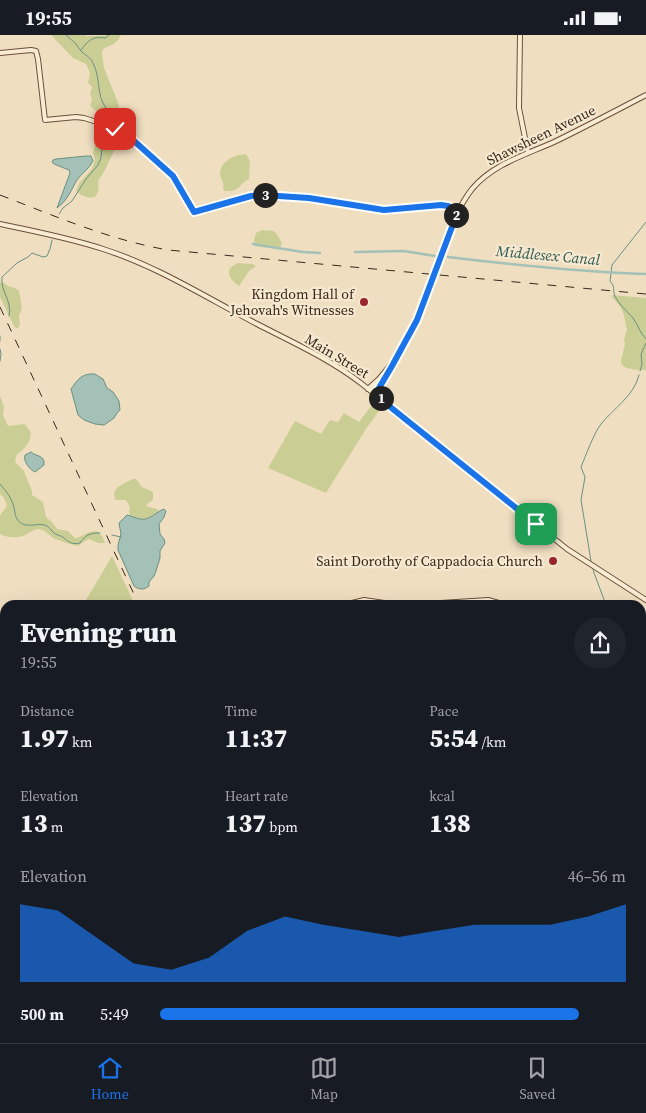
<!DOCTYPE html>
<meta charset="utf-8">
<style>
:root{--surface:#171b24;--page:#20242c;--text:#f1f3f6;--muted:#9ea1a6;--line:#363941;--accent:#1a73e8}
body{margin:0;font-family:"Source Serif 4",serif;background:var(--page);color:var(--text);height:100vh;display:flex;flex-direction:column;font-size:19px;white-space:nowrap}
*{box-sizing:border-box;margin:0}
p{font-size:16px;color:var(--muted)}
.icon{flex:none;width:28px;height:28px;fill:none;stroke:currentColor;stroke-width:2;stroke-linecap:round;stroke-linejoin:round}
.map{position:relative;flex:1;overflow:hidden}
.drawer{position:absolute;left:0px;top:565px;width:646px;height:444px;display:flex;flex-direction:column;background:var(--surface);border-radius:15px 15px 0 0;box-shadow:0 5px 20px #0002}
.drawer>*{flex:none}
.pin{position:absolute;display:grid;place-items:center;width:42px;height:42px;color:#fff;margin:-21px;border-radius:10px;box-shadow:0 2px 8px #0006}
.km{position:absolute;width:25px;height:25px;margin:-12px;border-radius:50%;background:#222;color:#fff;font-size:14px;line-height:25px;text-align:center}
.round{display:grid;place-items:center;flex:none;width:52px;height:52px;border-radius:26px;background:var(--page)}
.head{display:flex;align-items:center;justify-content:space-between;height:85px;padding:0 20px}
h1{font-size:28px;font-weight:800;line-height:38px}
.figures{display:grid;grid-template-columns:repeat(3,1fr);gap:8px;height:85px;padding:5px 20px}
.figures div{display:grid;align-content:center}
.figures b{font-size:25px;font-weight:800}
.figures small{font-size:14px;font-weight:400}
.figures p{font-size:14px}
.chart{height:140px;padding:10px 20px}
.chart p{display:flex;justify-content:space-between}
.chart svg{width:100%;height:90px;margin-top:5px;fill:var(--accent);opacity:.7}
ul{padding:0 20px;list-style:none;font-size:16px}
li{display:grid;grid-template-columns:80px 60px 1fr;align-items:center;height:38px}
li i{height:12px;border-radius:6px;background:var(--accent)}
.status{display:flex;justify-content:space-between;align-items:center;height:35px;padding:0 25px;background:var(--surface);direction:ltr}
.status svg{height:14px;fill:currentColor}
.menu{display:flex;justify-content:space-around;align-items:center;height:70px;border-top:1px solid var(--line);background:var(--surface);font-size:14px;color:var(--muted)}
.menu a{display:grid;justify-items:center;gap:2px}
.menu .on{color:var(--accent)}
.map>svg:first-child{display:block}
.green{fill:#cbce94}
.water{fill:#a3c1b6;stroke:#6a9083}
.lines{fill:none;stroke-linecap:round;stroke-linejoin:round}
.stream{stroke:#6a9083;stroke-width:1}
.canal{stroke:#a3c1b6;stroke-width:2.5}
.secondary-casing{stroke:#6b4f3b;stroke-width:6}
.secondary{stroke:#faecd3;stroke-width:4}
.rail{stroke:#38281c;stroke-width:1;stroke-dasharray:9 9;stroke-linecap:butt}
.secondary-bridge-casing{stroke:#6b4f3b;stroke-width:6;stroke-linecap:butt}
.secondary-bridge{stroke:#faecd3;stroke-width:4}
.route-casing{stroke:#fff;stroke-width:10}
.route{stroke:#1a73e8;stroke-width:6}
.poi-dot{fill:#9b252e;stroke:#f7e9d0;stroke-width:2}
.labels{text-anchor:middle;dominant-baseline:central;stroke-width:4.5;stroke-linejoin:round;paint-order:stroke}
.street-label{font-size:14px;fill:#38281c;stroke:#f7e9d0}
.poi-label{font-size:14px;fill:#38281c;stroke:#f7e9d0;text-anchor:end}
.water-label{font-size:15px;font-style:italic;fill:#2b5952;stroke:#f7e9d0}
</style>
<div class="status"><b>19:55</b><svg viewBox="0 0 49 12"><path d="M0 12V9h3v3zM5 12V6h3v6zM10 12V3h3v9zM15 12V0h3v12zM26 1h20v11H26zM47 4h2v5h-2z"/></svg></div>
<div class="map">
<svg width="646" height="1008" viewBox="0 0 646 1008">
<rect width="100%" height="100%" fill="#f0dec0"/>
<path class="green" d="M 51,0 L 85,0 L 86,1 L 121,0 C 118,7 112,11 104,13 L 102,17 L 104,33 L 119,70 L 118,77 L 113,88 L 110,89 L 102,85 L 101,80 L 90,71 L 92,64 L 90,58 L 92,52 L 88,48 L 90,38 L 86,29 L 73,23 Z
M 98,93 L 110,97 C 120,113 113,116 107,131 C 104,136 103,140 99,144 C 97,153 101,153 95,162 C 88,164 80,161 76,155 L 80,147 L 91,135 L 93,131 L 95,125 L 93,118 L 96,107 L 96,94 Z
M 246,119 L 250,126 L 249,144 C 239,149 239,158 225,156 L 223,154 C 225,147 220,144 220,138 C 221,125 235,120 246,119 Z
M 262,195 C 272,196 275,194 279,203 C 282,209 282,205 281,211 L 277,214 L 255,211 L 254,205 L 256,198 Z
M 237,228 L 253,229 L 256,231 L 249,236 L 239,251 C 232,246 227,241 230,233 Z
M 2,247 L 10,252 L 15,253 L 19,256 L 22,273 L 19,281 L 20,290 L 18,293 L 16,293 L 14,291 L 0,262 L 0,248 Z
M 612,260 L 646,263 L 646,335 C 639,335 628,335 622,330 L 621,326 L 625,309 L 624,304 L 627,295 L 626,291 L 624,280 L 620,271 L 612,262 Z
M 0,361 L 4,372 L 3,380 L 8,391 L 24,389 C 26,391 28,393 30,396 C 33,405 24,415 17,419 L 15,427 L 24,436 L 32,456 L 32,460 L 43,467 L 46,482 L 52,487 L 57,494 L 68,496 L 75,503 C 84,502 85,496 97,496 L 102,501 L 105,508 L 98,508 L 89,504 L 85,506 L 78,511 C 70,509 63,507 55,504 C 49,501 45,494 38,494 C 32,495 28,499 23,501 C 16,503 7,503 0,499 L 0,480 L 7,471 L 4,463 L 0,459 Z
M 375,366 L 383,370 L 366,394 L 326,458 L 268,433 L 295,386 L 321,399 L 330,385 L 338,387 L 344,378 L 359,387 Z
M 133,444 L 136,444 L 142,452 L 153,457 L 153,465 L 147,469 L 146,471 L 157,474 L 159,476 C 147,484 144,487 130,480 L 129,476 L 130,473 L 128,468 L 125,465 L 116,465 C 109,453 124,449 133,444 Z
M 112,521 L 135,570 L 83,570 Z
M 436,1004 L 569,1004 L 570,1008 L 435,1008 Z"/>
<path class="water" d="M 86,121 L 91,121 L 93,126 C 89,134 82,138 77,145 C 71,155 68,165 57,173 L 70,138 L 69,135 L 54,129 L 52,127 L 53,125 L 56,124 Z
M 90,339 L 95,339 L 103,344 L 107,353 L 113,357 L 119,366 L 120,375 L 117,378 L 114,383 L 104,390 L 95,389 L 84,385 L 78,380 L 71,354 C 76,347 80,340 90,339 Z
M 31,417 C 37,422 45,420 44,430 L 35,437 C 29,434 23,426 25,420 Z
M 164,474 L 166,476 L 164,482 L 159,489 L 160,499 L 164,504 L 165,508 L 160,516 L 160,523 L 156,536 L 154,541 L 149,547 L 149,551 C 144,555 139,555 134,551 L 118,515 L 118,510 L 121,499 L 119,488 L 127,480 C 132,481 135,483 140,484 C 149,486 156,477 164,474 Z"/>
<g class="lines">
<path class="stream" d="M 66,0 C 69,3 72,5 75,8 C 78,11 79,14 82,17 C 87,21 91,23 93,28 C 101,43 96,60 106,73 L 104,86
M 81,15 C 89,5 92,1 105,3 L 109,0
M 59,179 L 63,173 L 72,166 L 86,144 L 98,130 L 101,123 L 102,112 L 104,107 L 102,103 L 103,94
M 646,187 L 612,230 L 610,246 C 616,253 612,254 615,261 C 619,270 627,276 633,283 C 638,290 640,298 646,304
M 9,281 C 13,267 0,256 2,242 L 17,228 L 28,222 L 32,218 L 43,222 L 47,221 L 50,214 L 52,205
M 0,301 L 0,306
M 0,314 L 1,319 L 0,326
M 640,336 L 642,329 L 641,319 L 646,308
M 0,449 C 6,456 12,463 14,473 C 15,476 15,481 17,484 C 25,496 38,486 47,491 C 50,493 50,494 52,496 C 55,500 59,500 63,502 C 68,507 73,510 80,508 C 86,499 91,498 100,498
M 112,500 L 121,502
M 591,526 L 581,465 L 585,442 L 581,432 C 586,420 594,398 601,389 C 614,373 634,361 639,340
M 593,535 L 606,570
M 0,984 L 2,984 L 5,981
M 516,1008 L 520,1004"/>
<path class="canal" d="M 253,209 L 303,217 L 320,218
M 355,217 L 404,216 L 435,221
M 448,222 C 514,230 580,237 646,239"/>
<defs>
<path id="secondary" d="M 520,0 L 519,73 L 528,118
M 0,18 L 31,15 L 36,16 L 38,24 L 45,85 L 76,82 L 84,83 L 97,87 L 127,100 L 175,143 L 194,177 L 251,161 L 263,160 L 309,163 L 383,175 L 441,170 L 448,171 L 458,176
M 0,189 C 34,196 70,203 103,214 C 157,231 207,263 257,289 C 292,307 330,324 362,349 L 567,514 L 646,565
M 436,234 C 446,207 454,177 472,154 C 493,129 525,120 554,107 C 585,92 615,76 646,60
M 380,349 C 378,354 378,358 381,363
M 369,353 L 379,344 L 393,327
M 368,354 C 383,353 390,335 396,323 C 401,313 408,303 413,293 C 421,278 427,261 433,245
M 344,570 L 364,565 L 391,569 L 409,570 L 488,565 L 506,570
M 641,610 L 646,607
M 0,723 L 5,722"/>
</defs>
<use href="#secondary" class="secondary-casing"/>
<use href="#secondary" class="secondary"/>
<path class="rail" d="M 0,160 C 55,181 110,205 168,215 L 646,259
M 0,272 L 139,570
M 389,1004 L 391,1008"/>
<defs>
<path id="secondary-bridge" d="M 433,245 L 436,234"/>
</defs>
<use href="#secondary-bridge" class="secondary-bridge-casing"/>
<use href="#secondary-bridge" class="secondary-bridge"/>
</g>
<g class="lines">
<defs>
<path id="route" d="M 115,94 L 133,105 L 173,141 L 194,177 L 251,161 L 263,160 L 309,163 L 384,175 L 441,170 L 448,171 L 458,176 L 417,285 L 392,331 L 379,353 L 379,359 L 382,365 L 394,375 L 536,489"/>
</defs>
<use href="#route" class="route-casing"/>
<use href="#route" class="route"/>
</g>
<g class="poi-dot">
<circle cx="364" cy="267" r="5"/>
<circle cx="553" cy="526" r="5"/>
</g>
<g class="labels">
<g class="street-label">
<text transform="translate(541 100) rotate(-26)">Shawsheen Avenue</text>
<text transform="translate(337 321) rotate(31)">Main Street</text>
</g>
<g class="poi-label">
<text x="354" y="259">Kingdom Hall of<tspan x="354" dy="16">Jehovah's Witnesses</tspan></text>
<text x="543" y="526">Saint Dorothy of Cappadocia Church</text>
</g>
<g class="water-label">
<text transform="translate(548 220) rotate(5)">Middlesex Canal</text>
</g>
</g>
</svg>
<div class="pin" style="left:536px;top:489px;background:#1e9e55"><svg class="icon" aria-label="arrive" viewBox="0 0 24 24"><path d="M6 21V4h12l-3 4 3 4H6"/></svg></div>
<div class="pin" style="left:115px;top:94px;background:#d93025"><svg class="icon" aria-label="check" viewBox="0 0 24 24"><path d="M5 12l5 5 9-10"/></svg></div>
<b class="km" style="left:381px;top:363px">1</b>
<b class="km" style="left:456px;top:180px">2</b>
<b class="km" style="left:265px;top:160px">3</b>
<section class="drawer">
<div class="head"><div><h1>Evening run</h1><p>19:55</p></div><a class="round"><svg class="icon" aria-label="share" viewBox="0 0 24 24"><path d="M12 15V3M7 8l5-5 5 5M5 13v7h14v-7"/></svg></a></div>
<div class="figures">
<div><p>Distance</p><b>1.97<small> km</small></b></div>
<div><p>Time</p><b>11:37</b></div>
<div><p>Pace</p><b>5:54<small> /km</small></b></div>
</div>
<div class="figures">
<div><p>Elevation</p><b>13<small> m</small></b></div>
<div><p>Heart rate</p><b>137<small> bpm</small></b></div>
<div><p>kcal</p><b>138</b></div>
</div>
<div class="chart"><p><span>Elevation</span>46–56 m</p>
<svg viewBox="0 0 160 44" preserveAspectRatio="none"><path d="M0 44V6L10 9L20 22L30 35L40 38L50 32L60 19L70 12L80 16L90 19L100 22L110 19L120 16L130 16L140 16L150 12L160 6V44z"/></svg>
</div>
<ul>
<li><b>500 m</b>5:49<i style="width:90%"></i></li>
</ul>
</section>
</div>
<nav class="menu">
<a class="on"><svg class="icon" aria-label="home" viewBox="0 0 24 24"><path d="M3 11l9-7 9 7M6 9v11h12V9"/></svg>Home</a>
<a><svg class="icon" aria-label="map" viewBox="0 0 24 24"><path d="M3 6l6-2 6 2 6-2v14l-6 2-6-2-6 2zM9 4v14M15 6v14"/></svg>Map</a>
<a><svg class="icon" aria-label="saved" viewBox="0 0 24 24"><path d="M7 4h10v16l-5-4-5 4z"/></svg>Saved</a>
</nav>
